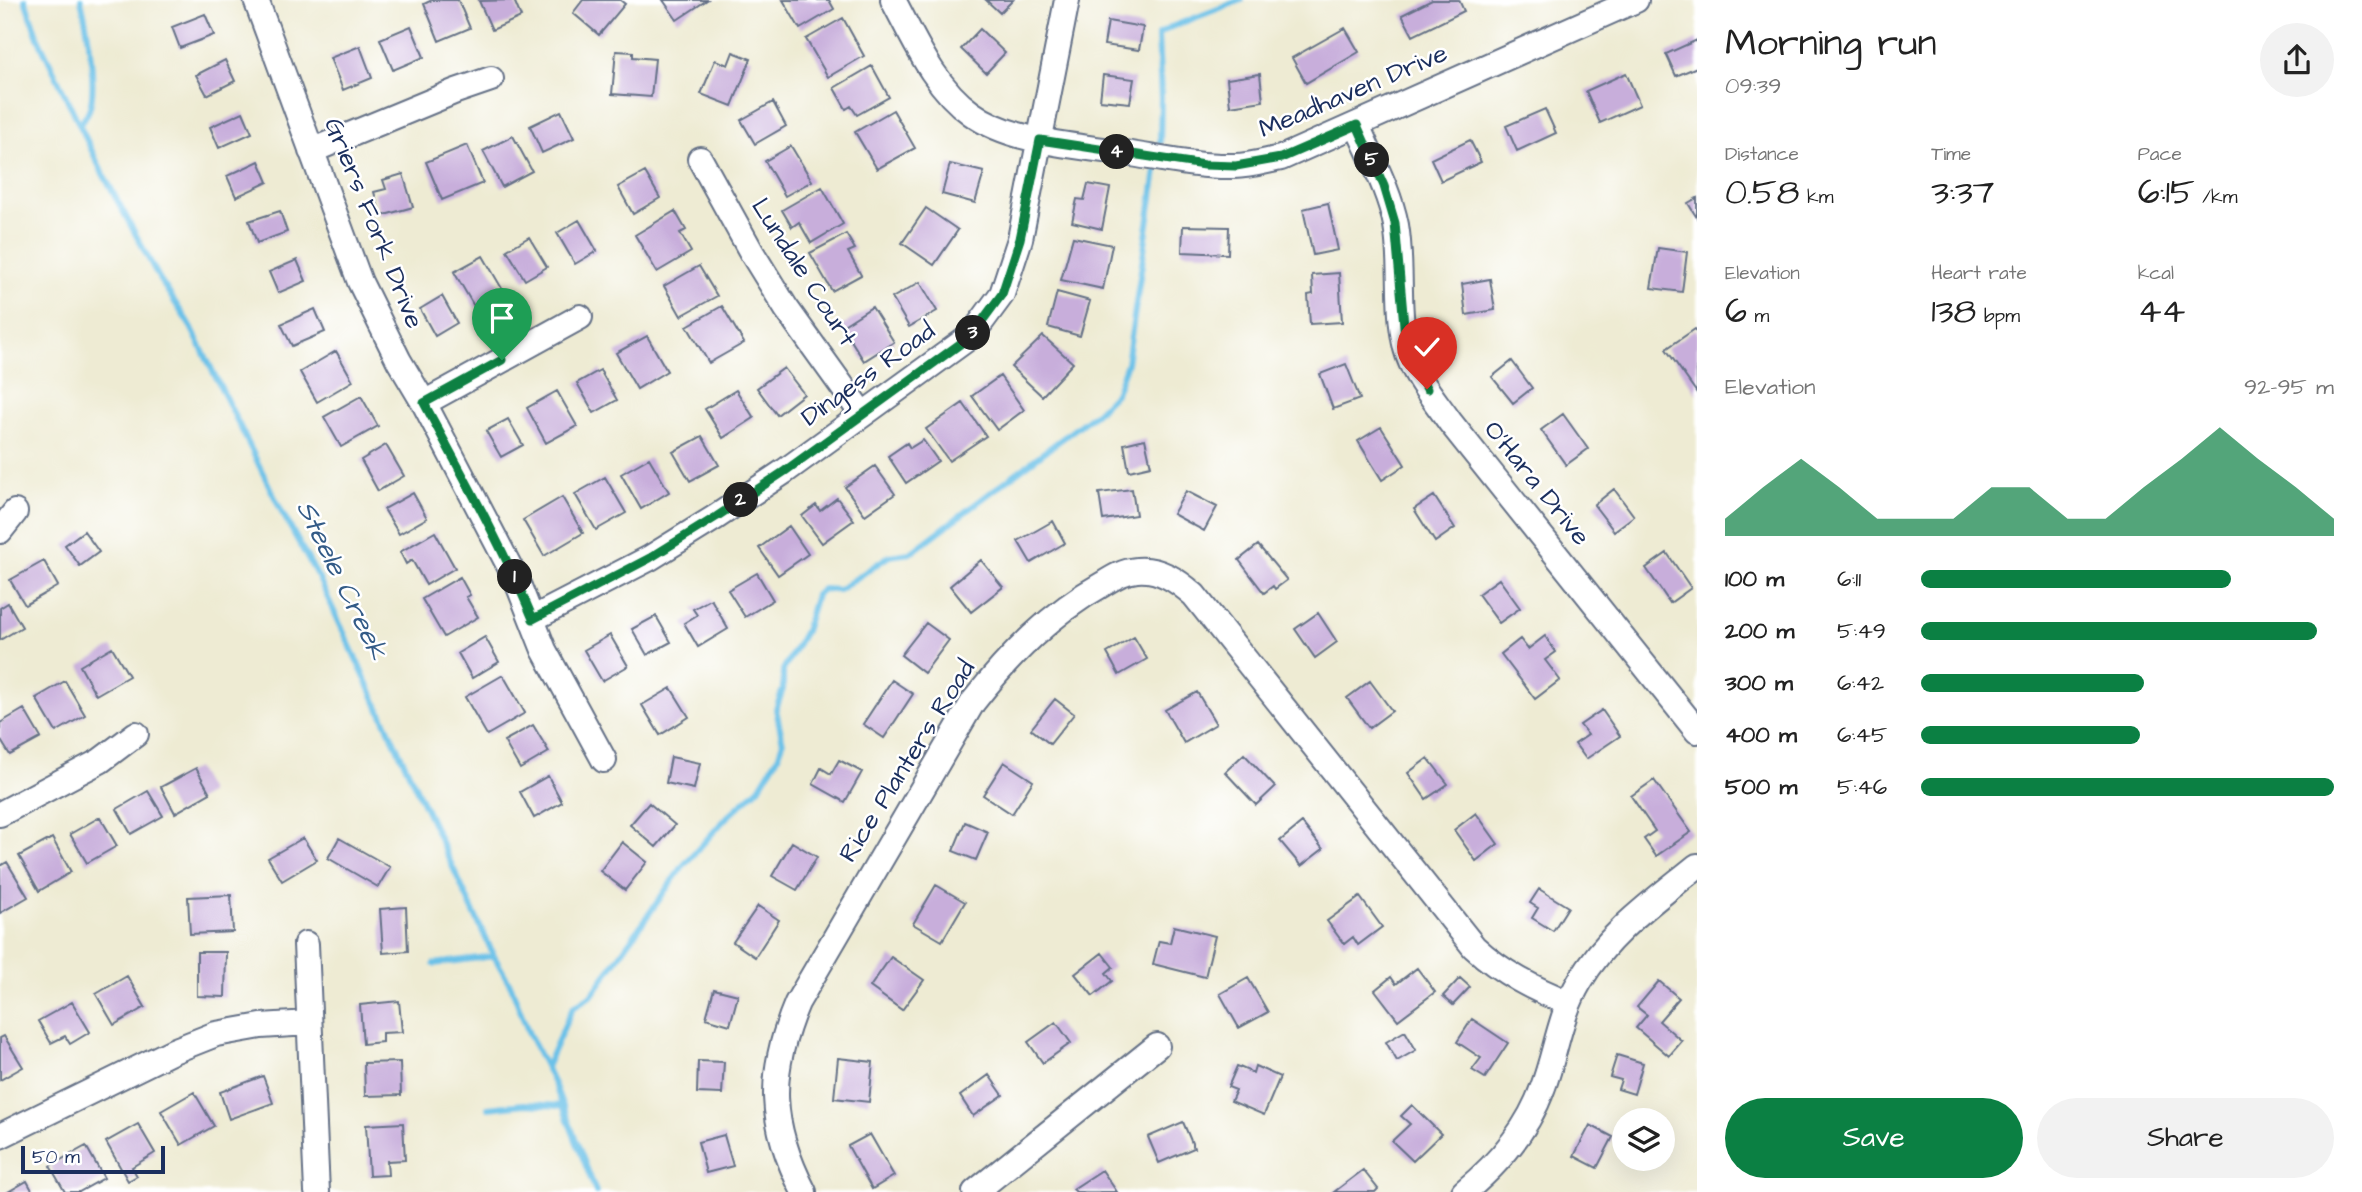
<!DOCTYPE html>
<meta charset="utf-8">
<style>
:root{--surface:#fff;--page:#f2f2f2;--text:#222;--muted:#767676;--accent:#0b8043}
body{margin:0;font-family:"Architects Daughter",sans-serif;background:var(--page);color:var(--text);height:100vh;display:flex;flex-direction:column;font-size:26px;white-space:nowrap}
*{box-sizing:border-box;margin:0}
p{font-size:23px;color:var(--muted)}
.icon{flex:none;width:38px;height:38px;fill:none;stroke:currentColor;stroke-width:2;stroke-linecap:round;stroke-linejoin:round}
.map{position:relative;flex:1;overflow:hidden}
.drawer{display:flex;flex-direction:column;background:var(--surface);width:665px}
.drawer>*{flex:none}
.controls{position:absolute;left:1612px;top:1108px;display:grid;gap:14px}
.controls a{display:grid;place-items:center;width:63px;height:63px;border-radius:50%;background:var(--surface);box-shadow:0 7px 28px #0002;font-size:35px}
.scale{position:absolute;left:21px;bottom:18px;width:144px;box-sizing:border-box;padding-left:7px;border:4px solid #1b2f5e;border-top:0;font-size:19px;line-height:24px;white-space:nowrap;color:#1b2f5e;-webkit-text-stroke:5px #fff;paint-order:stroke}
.pin{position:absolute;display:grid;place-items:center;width:60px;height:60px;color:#fff;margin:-72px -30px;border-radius:50% 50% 50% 0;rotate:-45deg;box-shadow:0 0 7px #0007}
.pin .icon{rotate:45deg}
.km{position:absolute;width:35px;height:35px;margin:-18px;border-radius:50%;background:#222;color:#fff;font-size:19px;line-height:35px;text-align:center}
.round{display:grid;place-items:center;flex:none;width:74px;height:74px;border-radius:37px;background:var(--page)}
.overview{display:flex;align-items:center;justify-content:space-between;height:119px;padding:0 28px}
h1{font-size:38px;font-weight:600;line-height:52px}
.stats{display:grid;grid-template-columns:repeat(3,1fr);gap:10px;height:119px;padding:7px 28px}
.stats div{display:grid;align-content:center}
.stats b{font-size:35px;font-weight:600}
.stats small{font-size:19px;font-weight:400}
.stats p{font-size:19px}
.chart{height:196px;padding:14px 28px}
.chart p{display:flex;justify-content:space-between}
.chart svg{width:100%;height:126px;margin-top:7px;fill:var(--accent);opacity:.7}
.button{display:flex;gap:14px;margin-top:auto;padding:14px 28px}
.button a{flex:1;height:80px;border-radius:42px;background:var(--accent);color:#fff;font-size:28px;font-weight:600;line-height:80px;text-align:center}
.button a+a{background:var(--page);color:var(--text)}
ul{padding:0 28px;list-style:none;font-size:23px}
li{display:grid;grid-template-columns:112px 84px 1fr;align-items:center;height:52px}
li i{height:18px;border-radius:9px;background:var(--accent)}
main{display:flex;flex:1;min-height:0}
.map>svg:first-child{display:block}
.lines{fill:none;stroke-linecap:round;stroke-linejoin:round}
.stream{stroke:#6bc1e8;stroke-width:6}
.building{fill:#c8aedb}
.minor-casing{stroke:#657187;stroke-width:28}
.minor{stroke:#fff;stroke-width:24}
.route-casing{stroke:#fff;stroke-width:14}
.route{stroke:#0b8043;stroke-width:9}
.labels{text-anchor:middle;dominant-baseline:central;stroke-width:5;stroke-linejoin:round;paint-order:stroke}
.street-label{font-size:26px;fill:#1b2f5e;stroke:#fff}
.water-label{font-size:28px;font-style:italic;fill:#335b87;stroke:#fff}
</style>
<main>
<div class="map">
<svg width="1697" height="1192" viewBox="0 0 1697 1192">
<rect width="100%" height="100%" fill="#fff"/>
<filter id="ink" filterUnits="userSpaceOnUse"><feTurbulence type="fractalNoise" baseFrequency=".0143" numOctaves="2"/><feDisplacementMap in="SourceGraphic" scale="14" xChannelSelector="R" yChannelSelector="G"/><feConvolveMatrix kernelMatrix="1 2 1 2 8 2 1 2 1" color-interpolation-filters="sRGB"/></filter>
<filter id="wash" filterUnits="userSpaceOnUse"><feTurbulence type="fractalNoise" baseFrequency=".00686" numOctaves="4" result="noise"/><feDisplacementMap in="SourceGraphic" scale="28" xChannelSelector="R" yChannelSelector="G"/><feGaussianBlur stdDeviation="1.57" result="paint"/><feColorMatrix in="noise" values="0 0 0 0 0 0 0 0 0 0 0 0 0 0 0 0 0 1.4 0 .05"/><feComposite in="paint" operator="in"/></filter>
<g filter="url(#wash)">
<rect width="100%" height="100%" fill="#eeebd3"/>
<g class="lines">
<path class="stream" d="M 25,0 L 38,38 L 101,170 L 159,278 L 191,327 L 283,514 L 319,579 L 494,956 L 511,986 L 529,1034 L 555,1086 L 596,1192
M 80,124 C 83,120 87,115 89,110 C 98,88 87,24 81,0
M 1160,142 L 1161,98 L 1158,35 L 1171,27 L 1241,0
M 434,964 L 494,956
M 546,1067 L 573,1007 L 592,995 L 682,867 L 726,818 L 759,788 L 778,757 L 783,743 L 776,709 L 783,689 L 783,670 L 805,631 L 816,595 L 823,589 L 839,590 L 889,556 L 910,553 L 916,549 L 1096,413 L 1116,393 L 1127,363 L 1156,171
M 488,1108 L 524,1104 L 561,1106"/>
</g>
<g id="blocks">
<path class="building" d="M 432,0 L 458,0 L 470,28 L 439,41 L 424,4 Z
M 514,0 L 521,17 L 492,30 L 479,1 Z
M 583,0 L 620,0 L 625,4 L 599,35 L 573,13 Z
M 663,0 L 707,0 L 677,20 Z
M 783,0 L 829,0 L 834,9 L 800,29 Z
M 986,0 L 1013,0 L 1000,13 Z
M 1432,0 L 1459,0 L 1464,11 L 1413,36 L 1402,15 Z
M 205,14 L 214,35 L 180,48 L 172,27 Z
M 843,18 L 864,56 L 828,77 L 806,39 Z
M 1108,21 L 1143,27 L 1139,50 L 1104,45 Z
M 411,26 L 424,57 L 393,70 L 380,39 Z
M 1345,28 L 1359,52 L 1306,83 L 1292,58 Z
M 980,29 L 1005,53 L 986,73 L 961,49 Z
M 1697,40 L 1697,67 L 1676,76 L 1666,54 Z
M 360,46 L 372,78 L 343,90 L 330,58 Z
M 616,51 L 633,52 L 633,57 L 655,59 L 651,97 L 612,94 Z
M 733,52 L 751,59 L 732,106 L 701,94 L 715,60 L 728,65 Z
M 225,60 L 235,81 L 207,95 L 196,75 Z
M 872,66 L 889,97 L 857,115 L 851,106 L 846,109 L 834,88 Z
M 1626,73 L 1640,105 L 1600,123 L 1586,91 Z
M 1260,74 L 1263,101 L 1230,106 L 1227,79 Z
M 1103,75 L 1134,79 L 1130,103 L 1100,100 Z
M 773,102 L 786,126 L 755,144 L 741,120 Z
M 1545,109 L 1556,133 L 1517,151 L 1506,126 Z
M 893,110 L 915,148 L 877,169 L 855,132 Z
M 561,111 L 574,138 L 542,153 L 530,126 Z
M 243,112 L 252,133 L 219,148 L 210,127 Z
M 513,136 L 532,171 L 502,187 L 483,151 Z
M 1470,140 L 1481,162 L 1441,181 L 1431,159 Z
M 467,145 L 483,183 L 442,200 L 426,162 Z
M 791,146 L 812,181 L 785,196 L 765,161 Z
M 259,161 L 268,182 L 236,197 L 227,176 Z
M 950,164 L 984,172 L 975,203 L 942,194 Z
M 645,172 L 660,198 L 633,214 L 618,187 Z
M 403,174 L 413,207 L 381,216 L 374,192 L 386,189 L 383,180 Z
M 1088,184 L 1110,188 L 1102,229 L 1072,222 L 1077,199 L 1084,200 Z
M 822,187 L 843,224 L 811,243 L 799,222 L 792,227 L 782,210 Z
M 1697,198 L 1697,218 L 1688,203 Z
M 1328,203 L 1338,250 L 1313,255 L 1303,209 Z
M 926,208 L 958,230 L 934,265 L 902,243 Z
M 280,211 L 287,232 L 257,243 L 249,221 Z
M 675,211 L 686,230 L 680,233 L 691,252 L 657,272 L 635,235 Z
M 579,220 L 597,251 L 575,264 L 557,233 Z
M 1183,226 L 1229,227 L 1228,254 L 1182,252 Z
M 846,234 L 855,249 L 848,252 L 861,275 L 832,291 L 810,253 Z
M 529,237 L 547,267 L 525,280 L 507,250 Z
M 1073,237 L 1112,245 L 1103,289 L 1061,280 Z
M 1658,248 L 1687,252 L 1682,292 L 1651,288 Z
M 483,256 L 504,292 L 475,308 L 454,272 Z
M 297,260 L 306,281 L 278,293 L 269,272 Z
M 699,266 L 717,296 L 681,316 L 664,286 Z
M 1339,273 L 1342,322 L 1310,324 L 1308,295 L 1313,294 L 1312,275 Z
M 1490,279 L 1495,310 L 1466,315 L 1462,284 Z
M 920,282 L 937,311 L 909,327 L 892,298 Z
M 1057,292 L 1090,301 L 1080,336 L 1048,327 Z
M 442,296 L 457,323 L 435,336 L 420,309 Z
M 722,306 L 744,343 L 709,363 L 687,326 Z
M 872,307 L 894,342 L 864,361 L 842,326 Z
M 315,309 L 325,332 L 292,346 L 281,324 Z
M 1695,329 L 1697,331 L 1697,393 L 1666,349 Z
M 647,336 L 667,371 L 637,389 L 616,353 Z
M 1043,336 L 1073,363 L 1042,396 L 1011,367 Z
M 336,351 L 353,381 L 317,402 L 300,372 Z
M 1512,361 L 1532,388 L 1513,403 L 1492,377 Z
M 1346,364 L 1360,399 L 1333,409 L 1320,374 Z
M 784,368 L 804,394 L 777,415 L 757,388 Z
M 600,370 L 617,400 L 594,413 L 577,383 Z
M 1000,376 L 1024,410 L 997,430 L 972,396 Z
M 736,390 L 754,418 L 723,438 L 705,409 Z
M 557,391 L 577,426 L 546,443 L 527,408 Z
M 361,396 L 378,426 L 341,447 L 324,417 Z
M 963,403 L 986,436 L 949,461 L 926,429 Z
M 1563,414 L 1588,449 L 1566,465 L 1541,430 Z
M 508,419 L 523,445 L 501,457 L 486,431 Z
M 1381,427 L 1405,465 L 1382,480 L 1358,441 Z
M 702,436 L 719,465 L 690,481 L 673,452 Z
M 1145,439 L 1151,466 L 1129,471 L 1124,444 Z
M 923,440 L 938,461 L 906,483 L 888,456 L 907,443 L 910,448 Z
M 386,445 L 404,476 L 378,491 L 361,460 Z
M 649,458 L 669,492 L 641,509 L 621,474 Z
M 875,466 L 895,494 L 865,515 L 845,487 Z
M 605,477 L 626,513 L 596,530 L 575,494 Z
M 1132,489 L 1136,515 L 1103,520 L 1099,493 Z
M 1614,489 L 1634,516 L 1614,531 L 1594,505 Z
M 1186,491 L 1217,507 L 1204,531 L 1173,514 Z
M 413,493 L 427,518 L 399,534 L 384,509 Z
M 1434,496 L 1455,528 L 1435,542 L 1414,509 Z
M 562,497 L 583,533 L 544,556 L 523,520 Z
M 837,498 L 854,520 L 822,543 L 802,516 L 816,505 L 820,511 Z
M 1053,521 L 1065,543 L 1031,563 L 1018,541 Z
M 789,526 L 808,554 L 778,575 L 759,548 Z
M 84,531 L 99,552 L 80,566 L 65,545 Z
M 435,532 L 455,568 L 426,585 L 412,560 L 406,564 L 400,552 Z
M 1258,545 L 1287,580 L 1275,589 L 1273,586 L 1264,593 L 1239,560 Z
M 1667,553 L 1691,588 L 1670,603 L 1646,568 Z
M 981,560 L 1003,587 L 971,612 L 950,586 Z
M 44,561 L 58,586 L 25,605 L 10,580 Z
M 757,573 L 773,600 L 745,617 L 728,590 Z
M 460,577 L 470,595 L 466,597 L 478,617 L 444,637 L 422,599 Z
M 1499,579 L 1520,608 L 1499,623 L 1478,594 Z
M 711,599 L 728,629 L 698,647 L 684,623 L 697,615 L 693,609 Z
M 8,603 L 22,627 L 0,640 L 0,608 Z
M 1318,613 L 1337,642 L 1315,658 L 1295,629 Z
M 656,616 L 671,642 L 647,655 L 632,629 Z
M 926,623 L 949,640 L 924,673 L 901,655 Z
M 610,635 L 628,666 L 602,681 L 584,650 Z
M 1545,636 L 1556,652 L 1545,660 L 1560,680 L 1535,699 L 1501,654 L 1520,639 L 1528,649 Z
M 485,637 L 499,662 L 472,678 L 458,653 Z
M 1134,637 L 1147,659 L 1119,675 L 1107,653 Z
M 112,647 L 129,676 L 96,695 L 80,666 Z
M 503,675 L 525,713 L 487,735 L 465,697 Z
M 892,680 L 913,694 L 884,738 L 863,724 Z
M 65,681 L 85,715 L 56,732 L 36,698 Z
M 1370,681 L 1392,711 L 1369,728 L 1347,698 Z
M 671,688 L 689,717 L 660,735 L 642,705 Z
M 1197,692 L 1216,724 L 1184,743 L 1165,710 Z
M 1055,699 L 1074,714 L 1050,744 L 1031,729 Z
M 24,709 L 41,738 L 10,755 L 0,739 L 0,723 Z
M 1602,710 L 1620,736 L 1586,759 L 1575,744 L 1588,735 L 1580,725 Z
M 533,725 L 549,752 L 520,769 L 504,741 Z
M 1244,754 L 1275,787 L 1256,805 L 1225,772 Z
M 671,757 L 700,763 L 694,789 L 666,783 Z
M 1428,758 L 1448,784 L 1426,799 L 1408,773 Z
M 839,760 L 862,772 L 845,802 L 813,784 L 821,768 L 831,774 Z
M 1004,762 L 1033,781 L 1012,814 L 983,795 Z
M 196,768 L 210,793 L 175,813 L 161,787 Z
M 548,776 L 562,802 L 534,818 L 520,792 Z
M 1654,780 L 1691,832 L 1656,856 L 1644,839 L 1655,831 L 1631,796 Z
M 148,791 L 163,816 L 131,834 L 117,809 Z
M 649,803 L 675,825 L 656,847 L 630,825 Z
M 1476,813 L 1498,844 L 1476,861 L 1454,830 Z
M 100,817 L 117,846 L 87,863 L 70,834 Z
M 965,822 L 988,832 L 976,860 L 953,851 Z
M 1302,823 L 1323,849 L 1301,866 L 1280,841 Z
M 52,838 L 71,872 L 39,891 L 19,856 Z
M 303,838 L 317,860 L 282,881 L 268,858 Z
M 339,838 L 390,867 L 378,887 L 328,858 Z
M 622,842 L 647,862 L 625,890 L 600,871 Z
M 792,842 L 817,857 L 797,890 L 772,876 Z
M 7,862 L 28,897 L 0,913 L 0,866 Z
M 936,885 L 965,902 L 942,941 L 913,924 Z
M 1539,889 L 1568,907 L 1553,931 L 1532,918 L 1538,908 L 1530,903 Z
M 231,895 L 233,932 L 190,934 L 188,897 Z
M 1360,897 L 1382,927 L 1358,945 L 1353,937 L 1344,944 L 1327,921 Z
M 758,906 L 779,920 L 755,957 L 733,942 Z
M 406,907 L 408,951 L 383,953 L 380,909 Z
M 1174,926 L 1215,936 L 1205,977 L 1153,964 L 1159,941 L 1170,943 Z
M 197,952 L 226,952 L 225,997 L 197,996 Z
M 1102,953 L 1113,967 L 1106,973 L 1112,981 L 1093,996 L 1075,974 Z
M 891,957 L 924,980 L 902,1010 L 870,987 Z
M 1417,968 L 1435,992 L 1398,1020 L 1375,990 L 1391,977 L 1396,984 Z
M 127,976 L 145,1007 L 114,1025 L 96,994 Z
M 1248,978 L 1268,1012 L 1239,1028 L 1220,994 Z
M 1460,978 L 1470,987 L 1453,1005 L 1443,996 Z
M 1659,981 L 1679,998 L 1659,1021 L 1682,1041 L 1669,1056 L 1636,1028 L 1647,1015 L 1637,1007 Z
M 714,989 L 738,995 L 730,1025 L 706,1018 Z
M 399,1001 L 402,1032 L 382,1033 L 382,1042 L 363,1044 L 360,1005 Z
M 72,1002 L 90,1032 L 70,1044 L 65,1036 L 51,1043 L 38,1021 Z
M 1472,1019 L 1508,1043 L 1485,1078 L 1472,1070 L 1481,1058 L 1457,1042 Z
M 1056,1022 L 1071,1043 L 1043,1063 L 1028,1042 Z
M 1405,1031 L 1416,1050 L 1397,1061 L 1386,1042 Z
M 4,1036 L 23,1067 L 0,1080 L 0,1038 Z
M 1617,1055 L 1643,1063 L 1634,1094 L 1618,1089 L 1621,1080 L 1610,1077 Z
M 838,1058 L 873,1062 L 869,1102 L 834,1098 Z
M 698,1061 L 724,1062 L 722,1094 L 697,1093 Z
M 400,1062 L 401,1095 L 365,1096 L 364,1063 Z
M 1237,1066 L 1253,1073 L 1255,1066 L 1280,1077 L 1264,1115 L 1231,1101 L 1236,1090 L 1228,1087 Z
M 989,1075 L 1003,1095 L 973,1116 L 960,1096 Z
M 263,1076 L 273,1103 L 229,1119 L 220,1092 Z
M 194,1092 L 214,1126 L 181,1145 L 161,1111 Z
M 1412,1105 L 1441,1134 L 1413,1161 L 1392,1141 L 1410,1124 L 1401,1116 Z
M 1183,1122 L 1194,1148 L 1159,1163 L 1148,1137 Z
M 403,1123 L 405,1160 L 387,1161 L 388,1175 L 369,1176 L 366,1125 Z
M 138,1124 L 155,1153 L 132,1167 L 137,1176 L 128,1181 L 106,1142 Z
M 1590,1125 L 1613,1137 L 1597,1168 L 1574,1156 Z
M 870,1134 L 894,1176 L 872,1189 L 848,1146 Z
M 724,1135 L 733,1166 L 706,1173 L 698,1142 Z
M 86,1146 L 104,1178 L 79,1192 L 65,1192 L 50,1166 Z
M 1102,1170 L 1117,1192 L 1076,1192 L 1073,1189 Z
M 1363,1170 L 1378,1189 L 1375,1192 L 1334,1192 Z
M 27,1181 L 33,1192 L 8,1192 Z"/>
</g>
</g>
<g filter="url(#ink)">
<use href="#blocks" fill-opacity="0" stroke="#657187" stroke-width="2"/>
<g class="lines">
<defs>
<path id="minor" d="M 256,0 L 360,282 L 399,361 L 424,403 L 516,579 L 544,650 L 604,760
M 893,0 C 914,39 934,87 971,113 C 1012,143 1075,145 1124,153 C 1160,158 1197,167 1234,166 C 1250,166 1266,161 1281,158 L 1636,0
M 1357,125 C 1371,158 1389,190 1396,225 C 1403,265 1396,308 1406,348 C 1413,375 1434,399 1450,422 L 1697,731
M 311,151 L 456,91 L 491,79
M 700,159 L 752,253 L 786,308 L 862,414
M 424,403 L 580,317
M 0,531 L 15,512
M 532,619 L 650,558 L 716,517 L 785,471 L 971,336 L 1002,294 L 1020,239 L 1067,0
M 0,814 L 100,761 L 136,734
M 306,944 L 317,1192
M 0,1136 L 173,1051 L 216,1034 L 261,1026 L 309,1023
M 804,1192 C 769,1124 767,1074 797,1003 L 973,702 C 1010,655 1051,613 1103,584 C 1114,577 1124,571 1137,570 C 1160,568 1178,581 1194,595 L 1474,947 C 1502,973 1534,989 1569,1003
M 975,1192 L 1157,1046
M 1464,1192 C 1498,1164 1528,1130 1543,1087 C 1556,1052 1560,1014 1580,981 C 1608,933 1654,901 1697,866"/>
</defs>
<use href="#minor" class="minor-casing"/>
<use href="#minor" class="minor"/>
</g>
</g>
<g class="lines" filter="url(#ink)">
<defs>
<path id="route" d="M 502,360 L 424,403 C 462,474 502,545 533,619 L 650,558 L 716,517 L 785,471 L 971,336 L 1002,294 L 1020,239 L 1040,140 L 1204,165 L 1236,166 L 1281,158 L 1357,125 L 1384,186 L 1395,223 L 1406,348 L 1413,365 L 1427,389"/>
</defs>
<use href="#route" class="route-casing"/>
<use href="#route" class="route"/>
</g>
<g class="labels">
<g class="street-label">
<text transform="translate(1353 91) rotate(-23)">Meadhaven Drive</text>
<text transform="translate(374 223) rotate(68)">Griers Fork Drive</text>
<text transform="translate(804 272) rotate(57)">Lundale Court</text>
<text transform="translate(868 374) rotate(-36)">Dingess Road</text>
<text transform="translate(1537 483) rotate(51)">O'Hara Drive</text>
<text transform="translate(907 761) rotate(-58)">Rice Planters Road</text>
</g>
<g class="water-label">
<text transform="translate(342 580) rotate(64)">Steele Creek</text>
</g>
</g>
</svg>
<div class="controls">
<a><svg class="icon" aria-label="layers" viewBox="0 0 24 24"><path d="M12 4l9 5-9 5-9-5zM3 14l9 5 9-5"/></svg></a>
</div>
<div class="scale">50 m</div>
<div class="pin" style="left:502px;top:360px;background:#1e9e55"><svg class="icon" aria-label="arrive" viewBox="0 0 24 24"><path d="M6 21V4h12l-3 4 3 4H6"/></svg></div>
<div class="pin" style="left:1427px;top:389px;background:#d93025"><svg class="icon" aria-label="check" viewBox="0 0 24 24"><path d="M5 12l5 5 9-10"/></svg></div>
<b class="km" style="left:515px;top:577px">1</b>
<b class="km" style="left:741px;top:500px">2</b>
<b class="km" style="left:973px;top:333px">3</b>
<b class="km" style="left:1117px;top:152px">4</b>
<b class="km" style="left:1372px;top:160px">5</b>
</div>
<section class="drawer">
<div class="overview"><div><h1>Morning run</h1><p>09:39</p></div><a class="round"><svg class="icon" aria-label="share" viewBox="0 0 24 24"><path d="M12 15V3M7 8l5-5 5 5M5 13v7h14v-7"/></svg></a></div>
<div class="stats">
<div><p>Distance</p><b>0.58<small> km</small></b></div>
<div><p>Time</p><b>3:37</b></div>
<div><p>Pace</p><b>6:15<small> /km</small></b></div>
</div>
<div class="stats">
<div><p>Elevation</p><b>6<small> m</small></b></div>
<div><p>Heart rate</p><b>138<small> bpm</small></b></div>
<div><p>kcal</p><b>44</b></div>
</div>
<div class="chart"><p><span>Elevation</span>92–95 m</p>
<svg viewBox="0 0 160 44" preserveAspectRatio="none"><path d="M0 44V38L10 27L20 17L30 27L40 38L50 38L60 38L70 27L80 27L90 38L100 38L110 27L120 17L130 6L140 17L150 27L160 38V44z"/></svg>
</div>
<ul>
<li><b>100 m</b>6:11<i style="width:75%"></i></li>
<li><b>200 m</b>5:49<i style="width:96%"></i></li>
<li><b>300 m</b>6:42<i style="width:54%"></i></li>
<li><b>400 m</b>6:45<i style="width:53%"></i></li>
<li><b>500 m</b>5:46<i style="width:100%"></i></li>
</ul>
<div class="button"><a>Save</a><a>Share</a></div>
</section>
</main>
